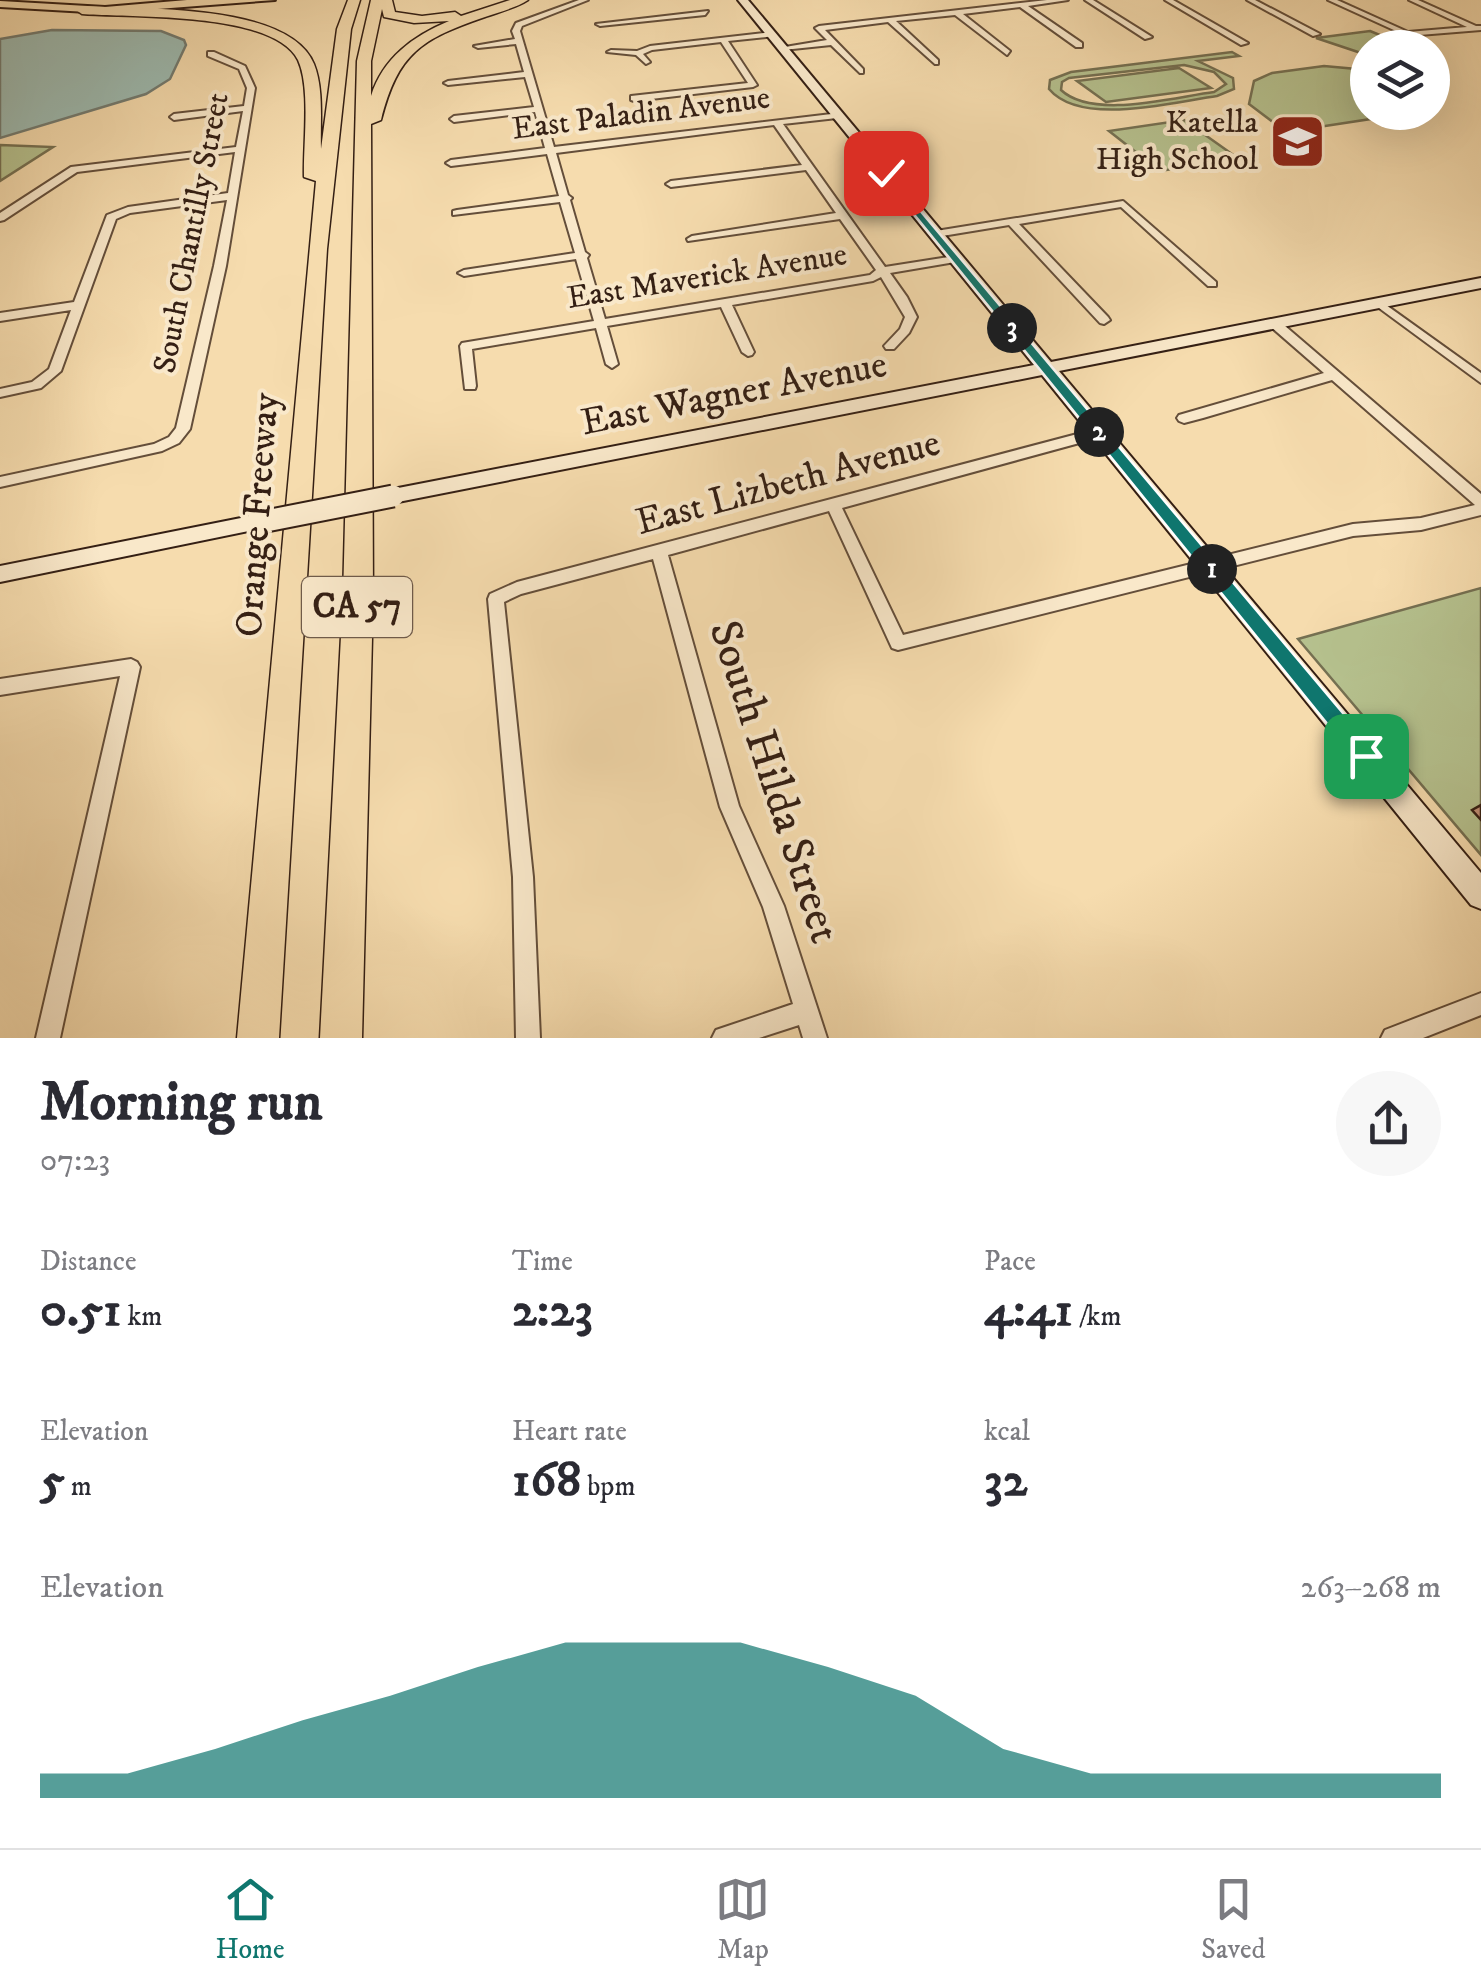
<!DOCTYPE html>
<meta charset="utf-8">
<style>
:root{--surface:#fff;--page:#f7f7f7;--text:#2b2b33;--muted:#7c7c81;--line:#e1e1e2;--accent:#0f766e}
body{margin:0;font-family:"IM FELL DW Pica",serif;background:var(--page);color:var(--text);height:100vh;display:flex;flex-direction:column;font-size:38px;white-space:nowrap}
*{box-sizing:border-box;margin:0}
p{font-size:32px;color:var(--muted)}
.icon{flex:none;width:55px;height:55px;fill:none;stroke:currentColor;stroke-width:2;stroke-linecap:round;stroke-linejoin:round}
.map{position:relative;height:1038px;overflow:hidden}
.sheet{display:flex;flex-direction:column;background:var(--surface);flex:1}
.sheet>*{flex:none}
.buttons{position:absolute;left:1350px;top:30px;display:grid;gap:20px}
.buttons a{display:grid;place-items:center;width:100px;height:100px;border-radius:50%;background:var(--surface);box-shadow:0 10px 40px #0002;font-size:50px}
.pin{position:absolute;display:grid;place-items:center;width:85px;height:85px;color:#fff;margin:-42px;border-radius:20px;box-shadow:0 5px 15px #0006}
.km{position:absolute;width:50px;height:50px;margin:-25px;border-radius:50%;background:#222;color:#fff;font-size:28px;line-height:50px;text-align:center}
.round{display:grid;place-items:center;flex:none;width:105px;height:105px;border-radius:52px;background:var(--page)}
.head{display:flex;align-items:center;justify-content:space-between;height:170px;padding:0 40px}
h1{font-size:55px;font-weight:700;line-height:75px}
.figures{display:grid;grid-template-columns:repeat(3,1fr);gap:15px;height:170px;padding:10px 40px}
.figures div{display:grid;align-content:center}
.figures b{font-size:50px;font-weight:700}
.figures small{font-size:28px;font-weight:400}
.figures p{font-size:28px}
.chart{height:280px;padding:20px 40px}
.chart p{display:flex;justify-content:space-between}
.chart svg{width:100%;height:180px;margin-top:10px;fill:var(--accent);opacity:.7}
.dock{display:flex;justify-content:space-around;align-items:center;height:140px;border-top:2px solid var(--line);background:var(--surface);font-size:28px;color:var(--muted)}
.dock a{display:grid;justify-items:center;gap:5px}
.dock .active{color:var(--accent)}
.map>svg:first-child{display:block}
.green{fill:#b6c28f;stroke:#757052;stroke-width:2.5;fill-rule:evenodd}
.water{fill:#9dbab0;stroke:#737c72;stroke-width:2.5}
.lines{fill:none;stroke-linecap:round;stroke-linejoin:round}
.street-casing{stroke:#644e3a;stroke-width:4}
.secondary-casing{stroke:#341f14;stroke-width:4}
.primary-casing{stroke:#341f14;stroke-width:4}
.highway-casing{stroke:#341f14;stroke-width:3}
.street{fill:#f9e8ca;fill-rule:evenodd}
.secondary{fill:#f9e8ca;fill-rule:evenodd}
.primary{fill:#f6dcae;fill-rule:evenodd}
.highway{fill:#f6dcae;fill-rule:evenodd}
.secondary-bridge-casing{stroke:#341f14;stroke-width:25;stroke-linecap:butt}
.secondary-bridge{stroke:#f9e8ca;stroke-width:21}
.wall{fill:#c29178;stroke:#341f14;stroke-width:2.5}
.route{fill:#0f766e;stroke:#fff;stroke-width:2.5}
.labels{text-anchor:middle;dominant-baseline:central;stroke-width:8;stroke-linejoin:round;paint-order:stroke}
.far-street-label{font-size:32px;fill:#341f14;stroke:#f9e8ca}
.far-poi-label{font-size:32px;fill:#341f14;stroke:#f9e8ca;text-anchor:end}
.shield{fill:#f9e8ca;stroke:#6f5b4b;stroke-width:2.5}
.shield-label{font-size:35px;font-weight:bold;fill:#341f14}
.street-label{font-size:38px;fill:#341f14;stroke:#f9e8ca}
.near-street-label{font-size:45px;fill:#341f14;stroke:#f9e8ca}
</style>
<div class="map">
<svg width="1481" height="1038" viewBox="0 0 1481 1038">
<rect width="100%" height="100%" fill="#f6dcae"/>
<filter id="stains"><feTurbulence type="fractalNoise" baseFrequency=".002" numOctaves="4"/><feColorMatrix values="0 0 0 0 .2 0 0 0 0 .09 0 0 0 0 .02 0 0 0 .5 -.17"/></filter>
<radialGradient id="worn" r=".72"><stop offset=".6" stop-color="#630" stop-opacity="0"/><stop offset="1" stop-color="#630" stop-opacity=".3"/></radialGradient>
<path class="green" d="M 1370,31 L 1409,47 L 1368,48 L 1367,55 L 1316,38 Z
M 1232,52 L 1239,56 L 1198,61 L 1233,78 L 1234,89 L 1217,96 C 1173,102 1081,127 1049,89 L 1050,80 L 1071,72 ZM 1184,65 L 1214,72 L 1226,84 L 1214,92 C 1174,97 1093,120 1061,90 L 1062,82 L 1069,78 Z
M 1324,66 L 1367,70 L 1368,112 L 1417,113 L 1394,116 L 1379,113 L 1377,118 L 1286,132 L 1249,104 L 1254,81 L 1272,73 Z
M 1179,68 L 1211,88 L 1106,102 L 1077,81 Z
M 1184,120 L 1239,159 L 1160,171 L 1109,131 Z
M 0,145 L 53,147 L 0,181 Z
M 1481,588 L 1481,855 L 1298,639 Z"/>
<path class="water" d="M 52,30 L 161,31 L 184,40 L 186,45 L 170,79 L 146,94 L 0,138 L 0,39 Z"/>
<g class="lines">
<defs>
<path id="street" d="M 579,0 L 588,0 L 522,26 L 520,31 L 554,147 L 840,113 L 840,117 L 837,118 L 783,124 L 885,267 L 955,256 L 960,259 L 955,262 L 890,273 L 907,297 L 917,317 L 909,333 L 894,349 L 886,349 L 884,346 L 900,329 L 905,317 L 881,277 L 873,281 L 732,305 L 754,352 L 752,355 L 748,356 L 742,352 L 721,307 L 607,326 L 618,364 L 612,368 L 606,364 L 596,328 L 472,349 L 476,386 L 475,389 L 465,389 L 460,346 L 462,343 L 594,321 L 576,259 L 464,276 L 458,273 L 464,270 L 575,253 L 560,202 L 453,215 L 453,211 L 457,210 L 559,196 L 547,154 L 451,166 L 446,163 L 451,160 L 545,148 L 535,112 L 454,122 L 450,119 L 454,116 L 534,107 L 525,77 L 448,85 L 444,83 L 448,81 L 524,72 L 516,44 L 478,48 L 474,46 L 515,39 L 512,31 L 516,23 ZM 774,125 L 802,165 L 671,181 L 666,184 L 671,187 L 806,170 L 836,213 L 692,236 L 687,239 L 688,241 L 840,219 L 876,270 L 870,275 L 605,319 L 587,258 L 589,255 L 585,252 L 570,200 L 572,198 L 568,195 L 556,153 Z
M 1047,0 L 1068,0 L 1028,6 L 1082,43 L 1082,47 L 1076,47 L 1020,7 L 963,14 L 1010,51 L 1007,55 L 955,15 L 896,21 L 938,60 L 938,64 L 935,64 L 888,22 L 825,30 L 863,69 L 863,73 L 860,73 L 831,45 L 783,50 L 779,48 L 827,40 L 815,28 L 819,26 Z
M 1085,0 L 1093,0 L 1152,37 L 1145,39 Z
M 1165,0 L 1173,0 L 1248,43 L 1241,45 Z
M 1247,0 L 1255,0 L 1320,34 L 1313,36 Z
M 1328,0 L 1337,0 L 1408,32 L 1467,27 L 1409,0 L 1418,0 L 1476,26 L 1481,26 L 1481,30 L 1407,36 Z
M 708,11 L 705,15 L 600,26 L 596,24 Z
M 772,32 L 775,36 L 728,41 L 757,85 L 753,87 L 634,101 L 631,100 L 631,96 L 748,83 L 721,42 L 652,50 L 643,54 L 650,62 L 646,64 L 636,55 L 607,52 L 611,50 L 637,51 L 650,46 Z
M 208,52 L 214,52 L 245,66 L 255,88 L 226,266 L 190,429 L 179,443 L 162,451 L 0,487 L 0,477 L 154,444 L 169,437 L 176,428 L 214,266 L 227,200 L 130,213 L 116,219 L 61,371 L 41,388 L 0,397 L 0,389 L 32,382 L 49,369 L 71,310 L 0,321 L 0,313 L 74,302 L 107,215 L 128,207 L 228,193 L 235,152 L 77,172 L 4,220 L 0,221 L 0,213 L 71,167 L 236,147 L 243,111 L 174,120 L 170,117 L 174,114 L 244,106 L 247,88 L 239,69 L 208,56 Z
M 1123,201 L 1216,282 L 1216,286 L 1208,286 L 1121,207 L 1019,224 L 1108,317 L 1110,320 L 1104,324 L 1100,323 L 1009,225 L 936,237 L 931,234 L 936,231 Z
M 1379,300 L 1481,373 L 1481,383 L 1375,305 L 1375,301 Z
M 1274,319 L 1278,320 L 1481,494 L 1481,515 L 1421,530 L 1353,536 L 898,650 L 892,648 L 829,511 L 668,555 L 739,806 L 784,906 L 827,1038 L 803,1038 L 799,1025 L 759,1038 L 712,1038 L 716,1030 L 793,1004 L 763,907 L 720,807 L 653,559 L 521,594 L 504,602 L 533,877 L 540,1038 L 516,1038 L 513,877 L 488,599 L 490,594 L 517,582 L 1100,428 L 1105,430 L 1107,433 L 1105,436 L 842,508 L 903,635 L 1353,524 L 1421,518 L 1475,505 L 1332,380 L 1203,418 L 1184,423 L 1179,421 L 1177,418 L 1179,415 L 1324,373 L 1270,326 L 1270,320 Z
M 131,659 L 137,662 L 140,667 L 60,1038 L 36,1038 L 120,676 L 0,695 L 0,679 Z
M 1481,993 L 1481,1015 L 1423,1038 L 1381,1038 L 1385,1030 Z"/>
<path id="secondary" d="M 738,0 L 748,0 L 1051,362 L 1481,278 L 1481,288 L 1059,371 L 1481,873 L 1481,909 L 1471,905 L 1042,375 L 393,503 L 386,501 L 383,496 L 386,491 L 393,489 L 1034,365 Z
M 256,515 L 263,518 L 266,523 L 263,528 L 0,582 L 0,566 Z"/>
<path id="primary" d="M 187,0 L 275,0 L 105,13 L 0,7 L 0,1 L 105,7 Z"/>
<path id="highway" d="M 348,0 L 360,0 L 351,29 L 327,249 L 279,1038 L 237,1038 L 316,181 L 304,177 C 303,145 311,88 298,60 C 273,11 131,18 82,14 L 76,10 L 82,6 C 138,10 289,2 314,64 C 324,89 320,122 321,149 L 337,29 Z
M 371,0 L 392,0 L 395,12 L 422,16 L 455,12 L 461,16 L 510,0 L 528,0 C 516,8 499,12 485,17 C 421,39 398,53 381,120 L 371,124 L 373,598 L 362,1038 L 320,1038 L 343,598 L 357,61 ZM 382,9 L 384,17 L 414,23 L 449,21 C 413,36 383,58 371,96 L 371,61 Z"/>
</defs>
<use href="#street" class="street-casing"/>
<use href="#secondary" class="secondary-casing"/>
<use href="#primary" class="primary-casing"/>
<use href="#highway" class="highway-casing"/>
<use href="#street" class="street"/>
<use href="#secondary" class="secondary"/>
<use href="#primary" class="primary"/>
<use href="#highway" class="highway"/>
<defs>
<path id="secondary-bridge" d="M 256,523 L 393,496"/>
</defs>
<use href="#secondary-bridge" class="secondary-bridge-casing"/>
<use href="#secondary-bridge" class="secondary-bridge"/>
</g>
<path class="wall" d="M 1481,805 L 1481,820 L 1472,810 Z"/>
<path class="route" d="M 886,170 L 1374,750 L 1374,763 L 1359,763 L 882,175 Z"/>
<defs>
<symbol id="school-square" viewBox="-11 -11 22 22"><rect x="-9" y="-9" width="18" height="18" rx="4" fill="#8f2418" stroke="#f9e8ca"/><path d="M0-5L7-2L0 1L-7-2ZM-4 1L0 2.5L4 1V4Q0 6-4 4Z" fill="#fff"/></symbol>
</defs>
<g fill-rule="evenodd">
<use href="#school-square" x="1266" y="110" width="63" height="63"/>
</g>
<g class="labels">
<g class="far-street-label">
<text transform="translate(641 114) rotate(-7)">East Paladin Avenue</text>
<text transform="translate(192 233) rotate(-79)">South Chantilly Street</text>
<text transform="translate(707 277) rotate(-9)">East Maverick Avenue</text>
</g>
<g class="far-poi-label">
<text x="1258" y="123">Katella<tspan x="1258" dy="37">High School</tspan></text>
</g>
<rect class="shield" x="302" y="577" width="110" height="60" rx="8"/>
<g class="shield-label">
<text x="357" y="607">CA 57</text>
</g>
<g class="street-label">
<text transform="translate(734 394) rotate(-11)">East Wagner Avenue</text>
<text transform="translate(788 483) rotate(-15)">East Lizbeth Avenue</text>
<text transform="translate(258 515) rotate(-86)">Orange Freeway</text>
</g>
<g class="near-street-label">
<text transform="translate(774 782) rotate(72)">South Hilda Street</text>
</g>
</g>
<rect width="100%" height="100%" filter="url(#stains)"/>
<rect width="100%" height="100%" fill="url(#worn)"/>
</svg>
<div class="buttons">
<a><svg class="icon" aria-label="layers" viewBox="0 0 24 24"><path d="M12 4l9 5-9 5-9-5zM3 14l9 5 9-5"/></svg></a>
</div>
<div class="pin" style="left:1366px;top:756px;background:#1e9e55"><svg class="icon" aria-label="arrive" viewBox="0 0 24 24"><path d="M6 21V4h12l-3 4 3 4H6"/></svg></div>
<div class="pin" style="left:886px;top:173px;background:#d93025"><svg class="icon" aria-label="check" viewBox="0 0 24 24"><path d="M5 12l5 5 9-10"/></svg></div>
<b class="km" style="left:1212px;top:569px">1</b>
<b class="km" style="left:1099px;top:432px">2</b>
<b class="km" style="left:1012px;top:328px">3</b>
</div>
<section class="sheet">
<div class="head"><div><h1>Morning run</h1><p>07:23</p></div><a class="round"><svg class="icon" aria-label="share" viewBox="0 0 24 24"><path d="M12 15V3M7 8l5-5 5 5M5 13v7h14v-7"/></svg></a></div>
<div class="figures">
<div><p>Distance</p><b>0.51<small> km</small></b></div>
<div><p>Time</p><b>2:23</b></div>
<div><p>Pace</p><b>4:41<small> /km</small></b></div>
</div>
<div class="figures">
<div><p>Elevation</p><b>5<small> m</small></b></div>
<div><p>Heart rate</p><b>168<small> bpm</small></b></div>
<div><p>kcal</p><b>32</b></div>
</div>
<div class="chart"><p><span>Elevation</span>263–268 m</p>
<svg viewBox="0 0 160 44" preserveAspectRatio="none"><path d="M0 44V38L10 38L20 32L30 25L40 19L50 12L60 6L70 6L80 6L90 12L100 19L110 32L120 38L130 38L140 38L150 38L160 38V44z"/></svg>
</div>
</section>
<nav class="dock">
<a class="active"><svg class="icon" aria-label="home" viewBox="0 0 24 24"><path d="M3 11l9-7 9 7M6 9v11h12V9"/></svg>Home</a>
<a><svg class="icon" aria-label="map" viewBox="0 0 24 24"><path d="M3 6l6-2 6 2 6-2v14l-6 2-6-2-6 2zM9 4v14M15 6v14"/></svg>Map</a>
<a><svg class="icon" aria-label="saved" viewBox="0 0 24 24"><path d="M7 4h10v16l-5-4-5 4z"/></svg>Saved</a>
</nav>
